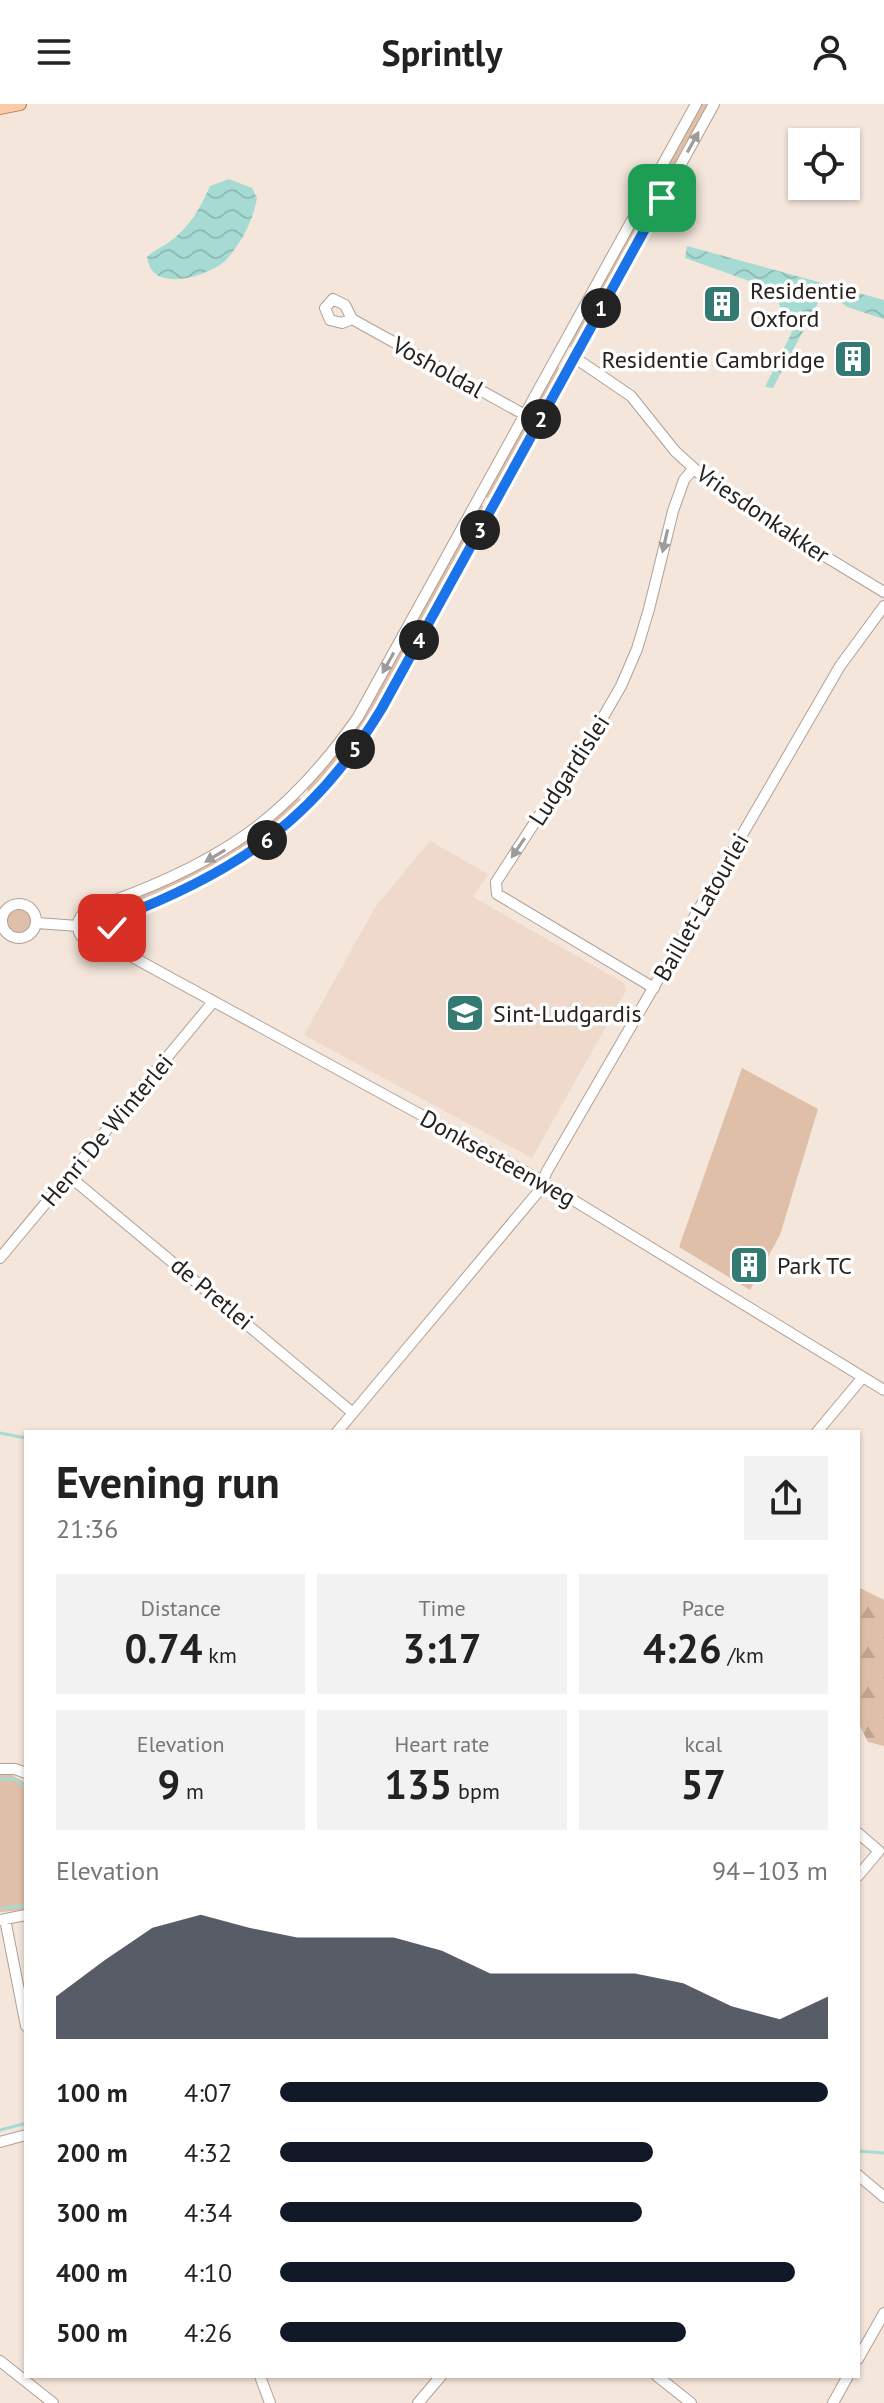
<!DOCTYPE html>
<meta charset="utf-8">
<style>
:root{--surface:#fff;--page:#f2f2f2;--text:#222;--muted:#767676;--accent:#111827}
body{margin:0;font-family:"PT Sans",sans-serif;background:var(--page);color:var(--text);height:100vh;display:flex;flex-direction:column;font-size:30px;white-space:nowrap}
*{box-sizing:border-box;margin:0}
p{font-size:26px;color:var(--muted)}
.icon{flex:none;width:44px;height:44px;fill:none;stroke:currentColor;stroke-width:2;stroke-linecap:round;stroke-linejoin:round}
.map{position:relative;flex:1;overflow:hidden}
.details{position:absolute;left:24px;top:1326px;width:836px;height:948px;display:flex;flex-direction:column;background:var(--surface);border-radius:0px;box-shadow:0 2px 6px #0004}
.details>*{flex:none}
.buttons{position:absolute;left:788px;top:24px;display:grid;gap:16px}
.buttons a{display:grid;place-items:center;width:72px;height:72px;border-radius:0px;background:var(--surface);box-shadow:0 2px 6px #0004;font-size:40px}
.pin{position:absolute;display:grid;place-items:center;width:68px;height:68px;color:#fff;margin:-34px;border-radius:16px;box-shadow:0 4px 12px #0006}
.km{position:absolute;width:40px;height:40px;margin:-20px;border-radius:50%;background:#222;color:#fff;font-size:22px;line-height:40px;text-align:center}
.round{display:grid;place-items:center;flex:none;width:84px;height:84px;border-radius:0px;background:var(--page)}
.headline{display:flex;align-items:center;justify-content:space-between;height:136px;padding:0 32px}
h1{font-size:44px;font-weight:600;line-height:60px}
.stats{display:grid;grid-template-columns:repeat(3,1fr);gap:12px;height:136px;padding:8px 32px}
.stats div{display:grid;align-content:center;border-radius:0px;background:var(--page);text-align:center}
.stats b{font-size:40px;font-weight:600}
.stats small{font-size:22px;font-weight:400}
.stats p{font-size:22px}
.chart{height:224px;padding:16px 32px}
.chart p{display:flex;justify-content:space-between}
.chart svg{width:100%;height:144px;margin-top:8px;fill:var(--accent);opacity:.7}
ul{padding:0 32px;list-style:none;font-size:26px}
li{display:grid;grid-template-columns:128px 96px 1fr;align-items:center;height:60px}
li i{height:20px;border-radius:10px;background:var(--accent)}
header{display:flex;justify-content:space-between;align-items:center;height:104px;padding:0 32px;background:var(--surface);font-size:36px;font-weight:600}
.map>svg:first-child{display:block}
.built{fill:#efd9ca}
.grass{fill:#dfbfa8}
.forest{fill:url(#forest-firs)}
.water{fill:url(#water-waves)}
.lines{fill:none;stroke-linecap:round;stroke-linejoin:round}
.stream{stroke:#a6dbd4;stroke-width:3}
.minor-casing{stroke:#aea097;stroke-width:12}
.major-casing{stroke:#ae7950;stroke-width:14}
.minor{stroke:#fff;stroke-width:10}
.major{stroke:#facba6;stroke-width:12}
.oneway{fill:#9e9c9a}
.route-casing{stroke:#fff;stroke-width:16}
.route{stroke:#1a73e8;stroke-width:10}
.labels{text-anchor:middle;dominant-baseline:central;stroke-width:7;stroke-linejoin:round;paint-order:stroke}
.poi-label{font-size:24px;fill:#27221e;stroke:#fff;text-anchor:start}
.street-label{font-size:24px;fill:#27221e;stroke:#fff}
</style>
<header><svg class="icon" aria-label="menu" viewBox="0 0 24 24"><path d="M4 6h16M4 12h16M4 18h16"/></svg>Sprintly<svg class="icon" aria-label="person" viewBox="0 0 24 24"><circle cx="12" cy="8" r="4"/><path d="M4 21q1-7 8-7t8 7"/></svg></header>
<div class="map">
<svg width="884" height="2299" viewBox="0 0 884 2299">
<defs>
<pattern id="forest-firs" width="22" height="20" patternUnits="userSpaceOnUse" patternTransform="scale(2)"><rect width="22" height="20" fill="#dfbfa8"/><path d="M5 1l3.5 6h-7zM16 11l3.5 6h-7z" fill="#bfa490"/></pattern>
<pattern id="water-waves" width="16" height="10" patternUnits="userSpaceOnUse" patternTransform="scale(2)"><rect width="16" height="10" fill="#a6dbd4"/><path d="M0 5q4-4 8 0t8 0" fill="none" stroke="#8fbcb6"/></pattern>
</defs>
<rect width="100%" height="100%" fill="#f4e6db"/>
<path class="built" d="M 430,737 L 488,770 L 473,793 L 624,879 L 626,887 L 532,1054 L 304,931 L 376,802 Z"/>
<path class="grass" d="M 699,0 L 711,0 L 662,86 L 658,86 L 655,83 Z
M 650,92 L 656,95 L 575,246 L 567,241 Z
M 556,261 L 563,267 L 493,395 L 490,396 L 485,392 Z
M 481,401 L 486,404 L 366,623 L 312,690 L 309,691 L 307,684 L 342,642 Z
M 299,694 L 303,698 L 279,722 L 213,768 L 120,809 L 113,801 L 182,774 L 229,748 Z
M6 817a13 13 0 1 1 26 0a13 13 0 1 1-26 0Z
M83 822a12 12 0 1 1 24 0a12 12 0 1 1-24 0Z
M 742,964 L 818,1005 L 780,1131 L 750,1186 L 679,1143 Z
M 10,1670 L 26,1679 L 26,1806 L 0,1808 L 0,1671 Z"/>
<path class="forest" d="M 858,1483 L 884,1496 L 884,1642 L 868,1638 L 858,1618 Z"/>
<path class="water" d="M 229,75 L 252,84 L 257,94 C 253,117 242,138 226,156 C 212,170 165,186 151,165 C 149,162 148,157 147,153 C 154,146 160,144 168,139 C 189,124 200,105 210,82 Z
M 687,142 L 884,196 L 884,215 L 847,203 L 833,193 L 821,193 L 773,284 L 765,283 L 792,228 L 772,185 L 685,154 Z"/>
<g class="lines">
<path class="stream" d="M 0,1329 L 26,1334
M 0,1675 L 14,1675 L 26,1683
M 3,1804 L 26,1801
M 0,2026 L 23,2020
M 858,2047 L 884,2049"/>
<defs>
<path id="minor" d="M 333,195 L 345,201 L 352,215 L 342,219 L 330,216 L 325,204 Z
M 352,215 L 525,311
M 581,258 L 631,292 L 675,347 L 713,382 L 744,403 L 884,488
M2 817a17 17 0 1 1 34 0a17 17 0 1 1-34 0Z
M78 822a17 17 0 1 1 34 0a17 17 0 1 1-34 0Z
M 102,806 L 110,798 C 223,757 288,713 358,613 L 696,0
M 37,819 L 78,822
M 112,820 L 117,814 C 237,768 315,716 382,604 L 714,0
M 106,835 L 116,844 L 542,1077 L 884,1286
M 654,884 L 497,790 L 496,778 L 602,615 L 621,582 L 637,545 L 649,505 L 673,407 L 684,376 L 693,365
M 69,1072 L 353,1309
M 0,1154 L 213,898
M 337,1328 L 538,1088 L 547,1067 L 840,562 L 884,502
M 817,1328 L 863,1273
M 0,1665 L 15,1665 L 26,1669
M 858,1729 L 879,1747
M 858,1772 L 879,1747
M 5,1815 L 26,1922
M 0,1816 L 26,1811
M 0,2038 L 26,2031
M 858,2071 L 884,2093
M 858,2255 L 884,2209
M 0,2257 L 53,2299
M 260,2272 L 270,2299
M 657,2272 L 691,2299
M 418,2299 L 441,2272
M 833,2299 L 848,2272"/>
<path id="major" d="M 0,4 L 20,0"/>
</defs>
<use href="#minor" class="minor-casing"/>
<use href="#major" class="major-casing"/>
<use href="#minor" class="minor"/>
<use href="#major" class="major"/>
</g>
<defs><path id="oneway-solid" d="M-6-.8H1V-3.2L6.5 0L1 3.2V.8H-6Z" transform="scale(2)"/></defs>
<g class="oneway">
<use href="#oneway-solid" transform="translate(693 38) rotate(-61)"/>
<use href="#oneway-solid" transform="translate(665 437) rotate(103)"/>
<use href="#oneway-solid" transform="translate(388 559) rotate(119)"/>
<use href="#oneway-solid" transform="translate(518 744) rotate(124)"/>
<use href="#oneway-solid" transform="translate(215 752) rotate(149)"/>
</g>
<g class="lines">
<defs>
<path id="route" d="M 112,824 L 117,814 C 237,768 315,716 382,604 L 662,94"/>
</defs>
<use href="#route" class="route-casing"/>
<use href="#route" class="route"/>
</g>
<defs>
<symbol id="building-square" viewBox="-11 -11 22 22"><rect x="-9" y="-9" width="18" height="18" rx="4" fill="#337a72" stroke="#fff"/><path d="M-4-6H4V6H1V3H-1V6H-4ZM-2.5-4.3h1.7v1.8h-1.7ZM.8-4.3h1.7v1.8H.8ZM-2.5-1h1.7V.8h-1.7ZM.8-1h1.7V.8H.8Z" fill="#fff"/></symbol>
<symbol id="school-square" viewBox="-11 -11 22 22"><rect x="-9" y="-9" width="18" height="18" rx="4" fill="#337a72" stroke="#fff"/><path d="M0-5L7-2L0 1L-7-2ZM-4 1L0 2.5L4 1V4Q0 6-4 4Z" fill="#fff"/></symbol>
</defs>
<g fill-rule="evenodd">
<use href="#building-square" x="700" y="178" width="44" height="44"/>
<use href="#building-square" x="831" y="233" width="44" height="44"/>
<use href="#school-square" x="443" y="887" width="44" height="44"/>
<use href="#building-square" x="727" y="1139" width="44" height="44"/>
</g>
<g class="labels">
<g class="poi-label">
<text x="750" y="186">Residentie<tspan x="750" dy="28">Oxford</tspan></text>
<text x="825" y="255" text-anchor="end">Residentie Cambridge</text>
<text x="493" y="909">Sint-Ludgardis</text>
<text x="777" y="1161">Park TC</text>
</g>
<g class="street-label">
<text transform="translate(438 263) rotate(29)">Vosholdal</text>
<text transform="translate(763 410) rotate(34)">Vriesdonkakker</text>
<text transform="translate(569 666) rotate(-57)">Ludgardislei</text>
<text transform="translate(701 803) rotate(-60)">Baillet-Latourlei</text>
<text transform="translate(107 1026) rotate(-50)">Henri De Winterlei</text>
<text transform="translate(498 1054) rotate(29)">Donksesteenweg</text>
<text transform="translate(212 1189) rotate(40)">de Pretlei</text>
</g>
</g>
</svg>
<div class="buttons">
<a><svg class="icon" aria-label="locate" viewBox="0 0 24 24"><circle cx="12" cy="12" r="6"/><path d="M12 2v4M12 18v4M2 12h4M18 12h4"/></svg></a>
</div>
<div class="pin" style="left:662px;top:94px;background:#1e9e55"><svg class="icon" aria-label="arrive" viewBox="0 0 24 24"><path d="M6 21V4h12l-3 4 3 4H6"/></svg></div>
<div class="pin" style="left:112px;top:824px;background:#d93025"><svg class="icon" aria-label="check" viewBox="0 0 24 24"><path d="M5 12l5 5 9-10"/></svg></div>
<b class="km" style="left:601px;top:204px">1</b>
<b class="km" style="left:541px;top:315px">2</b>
<b class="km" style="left:480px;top:426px">3</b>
<b class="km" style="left:419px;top:536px">4</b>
<b class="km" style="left:355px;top:645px">5</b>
<b class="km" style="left:267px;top:736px">6</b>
<section class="details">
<div class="headline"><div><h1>Evening run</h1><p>21:36</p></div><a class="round"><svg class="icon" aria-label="share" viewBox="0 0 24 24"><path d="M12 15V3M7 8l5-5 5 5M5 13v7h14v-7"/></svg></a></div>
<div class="stats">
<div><p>Distance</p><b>0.74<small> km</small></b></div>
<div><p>Time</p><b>3:17</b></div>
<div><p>Pace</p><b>4:26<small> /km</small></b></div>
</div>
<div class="stats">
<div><p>Elevation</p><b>9<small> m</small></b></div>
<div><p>Heart rate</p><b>135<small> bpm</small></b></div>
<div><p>kcal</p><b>57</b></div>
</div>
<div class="chart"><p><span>Elevation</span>94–103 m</p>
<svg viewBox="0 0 160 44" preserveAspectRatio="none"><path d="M0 44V31L10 20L20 10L30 6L40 10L50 13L60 13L70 13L80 17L90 24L100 24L110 24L120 24L130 27L140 34L150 38L160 31V44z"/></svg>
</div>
<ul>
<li><b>100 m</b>4:07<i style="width:100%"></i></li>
<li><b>200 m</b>4:32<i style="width:68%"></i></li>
<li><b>300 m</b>4:34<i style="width:66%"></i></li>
<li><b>400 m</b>4:10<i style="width:94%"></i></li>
<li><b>500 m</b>4:26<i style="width:74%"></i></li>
</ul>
</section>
</div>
